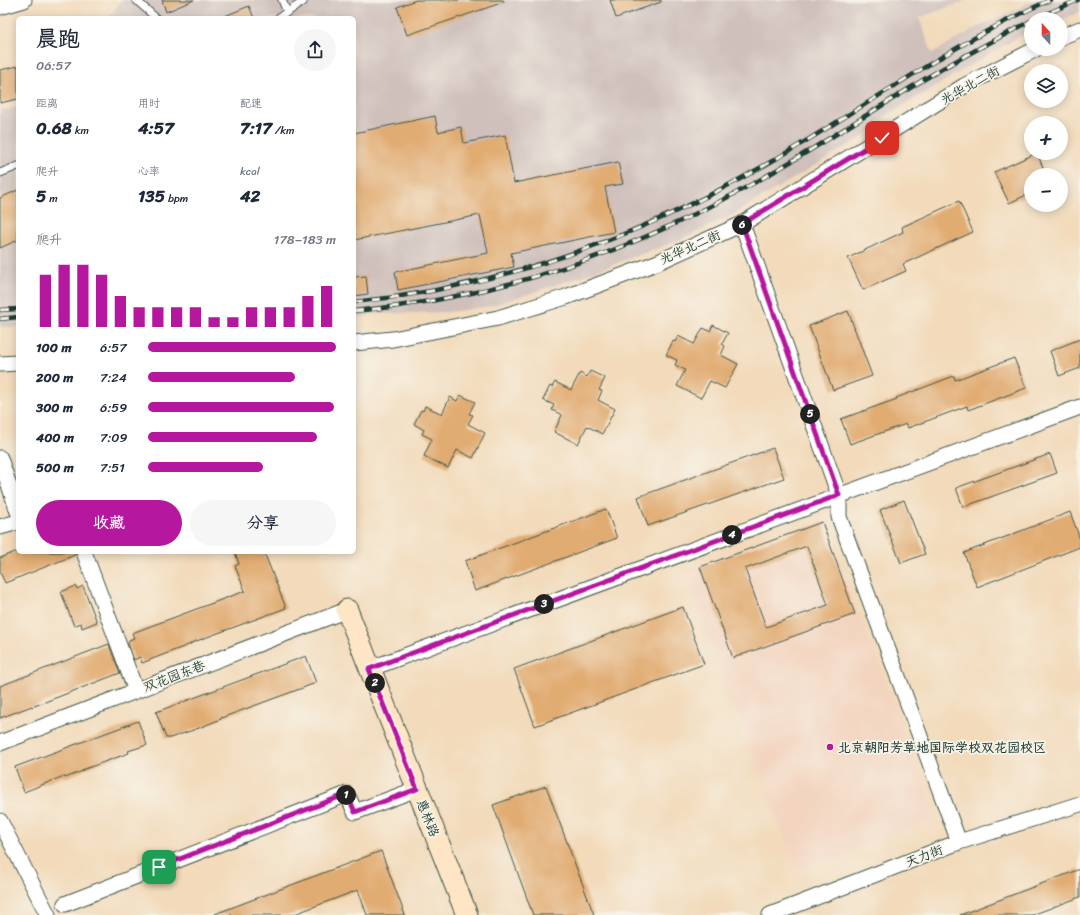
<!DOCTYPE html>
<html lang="zh">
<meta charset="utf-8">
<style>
:root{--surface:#fff;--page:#f6f6f7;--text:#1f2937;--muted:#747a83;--accent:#b5179e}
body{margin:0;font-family:Sriracha,"LXGW WenKai TC",sans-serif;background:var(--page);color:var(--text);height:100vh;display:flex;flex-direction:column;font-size:15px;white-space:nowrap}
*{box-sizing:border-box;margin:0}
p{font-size:13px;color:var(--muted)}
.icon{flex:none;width:22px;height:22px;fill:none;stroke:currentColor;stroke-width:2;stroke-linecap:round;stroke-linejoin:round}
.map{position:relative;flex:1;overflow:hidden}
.sheet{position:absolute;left:16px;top:16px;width:340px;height:538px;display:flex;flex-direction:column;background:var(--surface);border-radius:6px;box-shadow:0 2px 10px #0003}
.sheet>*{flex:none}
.needle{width:26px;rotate:339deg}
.tools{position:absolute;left:1024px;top:12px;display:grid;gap:8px}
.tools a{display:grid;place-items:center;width:44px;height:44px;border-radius:50%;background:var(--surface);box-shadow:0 2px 10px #0003;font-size:20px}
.pin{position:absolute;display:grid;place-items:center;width:34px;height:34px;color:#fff;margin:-17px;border-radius:8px;box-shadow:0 2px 6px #0006}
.km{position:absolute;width:20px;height:20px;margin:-10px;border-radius:50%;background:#222;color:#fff;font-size:11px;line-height:20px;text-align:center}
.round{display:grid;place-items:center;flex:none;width:42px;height:42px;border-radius:21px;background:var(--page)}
.head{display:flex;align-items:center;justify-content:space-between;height:68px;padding:0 20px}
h1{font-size:22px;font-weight:700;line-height:30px}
.metrics{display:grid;grid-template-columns:repeat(3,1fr);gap:6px;height:68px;padding:4px 20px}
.metrics div{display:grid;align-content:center}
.metrics b{font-size:17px;font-weight:700}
.metrics small{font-size:11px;font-weight:400}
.metrics p{font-size:11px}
.chart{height:112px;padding:8px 20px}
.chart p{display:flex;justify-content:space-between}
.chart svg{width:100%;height:72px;margin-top:4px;stroke:var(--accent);stroke-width:6}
.cta{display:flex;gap:8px;margin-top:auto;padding:8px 20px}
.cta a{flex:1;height:46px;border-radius:24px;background:var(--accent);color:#fff;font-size:16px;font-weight:700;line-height:46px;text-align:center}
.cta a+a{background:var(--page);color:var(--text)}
ul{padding:0 20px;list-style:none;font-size:13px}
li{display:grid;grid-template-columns:64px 48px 1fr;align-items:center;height:30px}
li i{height:10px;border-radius:5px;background:var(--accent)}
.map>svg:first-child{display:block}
.built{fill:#f3d4bf}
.railway{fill:#cfc0bb}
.building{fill:#e1ac72;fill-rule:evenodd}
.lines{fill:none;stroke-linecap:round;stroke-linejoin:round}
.lane-casing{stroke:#3f5548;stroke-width:9}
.street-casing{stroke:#3f5548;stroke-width:17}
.secondary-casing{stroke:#3f5548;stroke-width:23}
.lane{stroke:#fff;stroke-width:7}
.street{stroke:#fff;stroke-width:15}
.secondary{stroke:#fee5c5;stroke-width:21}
.rail-casing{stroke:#1f3d34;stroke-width:4.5}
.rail{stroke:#f7f3e8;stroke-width:3;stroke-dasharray:9;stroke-linecap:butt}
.route-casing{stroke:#fff;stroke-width:8}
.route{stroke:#b5179e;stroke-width:5}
.poi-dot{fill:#b5179e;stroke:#f7f3e8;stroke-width:1.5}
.labels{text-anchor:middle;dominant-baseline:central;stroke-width:3.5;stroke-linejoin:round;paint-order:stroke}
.street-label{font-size:13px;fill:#1f3d34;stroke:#f7f3e8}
.poi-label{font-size:13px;font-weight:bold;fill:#1f3d34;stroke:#f7f3e8;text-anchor:start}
</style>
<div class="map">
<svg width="1080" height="915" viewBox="0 0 1080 915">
<rect width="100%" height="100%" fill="#f7f3e8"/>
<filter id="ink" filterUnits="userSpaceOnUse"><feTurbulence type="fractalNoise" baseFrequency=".025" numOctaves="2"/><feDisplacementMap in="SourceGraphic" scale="8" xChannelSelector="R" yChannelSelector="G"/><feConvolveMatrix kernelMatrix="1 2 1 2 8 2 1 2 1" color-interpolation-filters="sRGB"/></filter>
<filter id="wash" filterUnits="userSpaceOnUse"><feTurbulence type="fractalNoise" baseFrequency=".012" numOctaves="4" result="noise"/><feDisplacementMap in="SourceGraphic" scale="16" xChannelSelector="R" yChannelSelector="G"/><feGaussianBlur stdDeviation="0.9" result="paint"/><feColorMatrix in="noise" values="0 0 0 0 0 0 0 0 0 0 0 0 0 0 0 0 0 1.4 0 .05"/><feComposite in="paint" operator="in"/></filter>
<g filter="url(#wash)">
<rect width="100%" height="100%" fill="#f2daba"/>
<path class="built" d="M 824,520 L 937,818 L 797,870 L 723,677 L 685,571 Z"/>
<path class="railway" d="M 122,0 L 968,0 L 919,18 L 932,53 L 977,28 L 1035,0 L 1080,0 L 1080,12 L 1061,20 L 1031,19 L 1031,32 L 1018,37 L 886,116 L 864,136 L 731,216 L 677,241 L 574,279 L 491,306 L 449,312 L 374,314 L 354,318 L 354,18 L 108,18 Z
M 18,107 L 18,327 L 0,327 L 0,111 Z"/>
<g id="blocks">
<path class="building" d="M 162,0 L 194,0 L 166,12 Z
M 416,0 L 503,0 L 504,2 L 407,35 L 397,7 Z
M 610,0 L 661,0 L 661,2 L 616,18 Z
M 249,6 L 254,18 L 220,18 Z
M 18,66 L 18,99 L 0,103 L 0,70 Z
M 435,116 L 438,132 L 461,127 L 464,143 L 505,135 L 514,183 L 618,162 L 623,184 L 605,187 L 614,232 L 511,253 L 514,267 L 398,290 L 395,272 L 488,253 L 480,215 L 354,240 L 354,133 Z
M 1037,153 L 1046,175 L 1031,175 L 1031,193 L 1009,203 L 994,172 Z
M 18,190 L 18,240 L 0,248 L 0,198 Z
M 959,201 L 973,232 L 903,264 L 906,271 L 863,290 L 848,258 L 903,232 L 902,227 Z
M 366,276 L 368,294 L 354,296 L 354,277 Z
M 848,311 L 872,376 L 833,390 L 809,326 Z
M 713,325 L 728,333 L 722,344 L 725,346 L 721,355 L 738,364 L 725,388 L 710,381 L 701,398 L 677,386 L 685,370 L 675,365 L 677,360 L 666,355 L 673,341 L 675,342 L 678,336 L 694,344 L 703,328 L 710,331 Z
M 1080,339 L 1080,368 L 1059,376 L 1050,351 Z
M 1014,358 L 1026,388 L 968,410 L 967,406 L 908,428 L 906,424 L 850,444 L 841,419 L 897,399 L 896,398 L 954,376 L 955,380 Z
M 590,371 L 605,378 L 599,390 L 602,391 L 598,400 L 615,409 L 602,434 L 587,426 L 578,444 L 554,432 L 562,415 L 552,410 L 554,405 L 543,400 L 550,386 L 552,387 L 555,382 L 571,390 L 580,373 L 587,377 Z
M 460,395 L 475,402 L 469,414 L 473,415 L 468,424 L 485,433 L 473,458 L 457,450 L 448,468 L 424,456 L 432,439 L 422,434 L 424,430 L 414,424 L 421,410 L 423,411 L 425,406 L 442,414 L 450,397 L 457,401 Z
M 773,448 L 784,478 L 648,526 L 638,497 Z
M 1050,454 L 1057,473 L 963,507 L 956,488 Z
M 904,500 L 925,554 L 901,563 L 880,510 Z
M 606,509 L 617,538 L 475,591 L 465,561 Z
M 1070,512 L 1080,539 L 1080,547 L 977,587 L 964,553 Z
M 822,522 L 855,614 L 733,658 L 700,567 ZM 807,546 L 828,605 L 766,627 L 745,569 Z
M 15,552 L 75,552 L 75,555 L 5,583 L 0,572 L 0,558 Z
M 235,552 L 264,552 L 286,608 L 191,643 L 191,644 L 142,663 L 140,657 L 134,660 L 128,643 L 129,642 L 129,640 L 134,638 L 132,633 L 245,591 L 235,566 L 239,564 Z
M 76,586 L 77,589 L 83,586 L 97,622 L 82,628 L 81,623 L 74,626 L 61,592 Z
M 683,607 L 704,664 L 535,726 L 514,669 Z
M 109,644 L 120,673 L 32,707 L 32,706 L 0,718 L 0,686 Z
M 306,656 L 316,683 L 221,718 L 221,719 L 199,728 L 170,738 L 166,738 L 156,712 Z
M 138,721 L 147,745 L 128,751 L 129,753 L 82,770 L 83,771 L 65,778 L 64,776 L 24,792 L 15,767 Z
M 546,786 L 594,915 L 533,915 L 493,805 Z
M 381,851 L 405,915 L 367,915 L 358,890 L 292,915 L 215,915 L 215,914 Z
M 1080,869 L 1080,897 L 1032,915 L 960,915 Z"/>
</g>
</g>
<g filter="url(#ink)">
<use href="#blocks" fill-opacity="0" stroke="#3f5548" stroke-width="1"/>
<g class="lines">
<defs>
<path id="lane" d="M 136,0 L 156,18
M 282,0 L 287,12
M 278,18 L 303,2
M 0,173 L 18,166"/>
<path id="street" d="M 0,7 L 24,0
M 1061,37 L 1080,29
M 742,224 L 839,495 L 839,517 L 959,842
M 354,343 L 393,339 L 498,318 L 566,297 L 656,263 L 742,224 L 964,86 L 1036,49
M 0,364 L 18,363
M 0,458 L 18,512
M 0,527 L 18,522
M 84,552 L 136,691
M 369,669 L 1080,407
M 0,743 L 347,610
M 0,821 L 48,915
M 65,904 L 347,794 L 355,812 L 417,789
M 770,915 L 959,842 L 1080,804"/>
<path id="secondary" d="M 347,610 L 467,915"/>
</defs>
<use href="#lane" class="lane-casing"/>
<use href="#street" class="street-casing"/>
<use href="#secondary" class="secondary-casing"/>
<use href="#lane" class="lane"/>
<use href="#street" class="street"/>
<use href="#secondary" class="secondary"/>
<defs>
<path id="rail" d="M 1035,19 L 1078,0
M 354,302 C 503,287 638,238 767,164 C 862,110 950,44 1050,0
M 0,310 L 18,309
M 354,311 C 478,300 600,263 711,206 C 784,169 853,123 923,80 C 958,59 994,40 1031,21
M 0,319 L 18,317"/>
</defs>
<use href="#rail" class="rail-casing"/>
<use href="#rail" class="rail"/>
</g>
</g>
<g class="lines" filter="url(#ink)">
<defs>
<path id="route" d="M 159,867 L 347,794 L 355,812 L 417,789 L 369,669 L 839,495 L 742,224 L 882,138"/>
</defs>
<use href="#route" class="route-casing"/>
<use href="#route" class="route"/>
</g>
<circle class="poi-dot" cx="830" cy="747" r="4"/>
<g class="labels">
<g class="street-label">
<text transform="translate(970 85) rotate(-29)">光华北二街</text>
<text transform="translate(690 247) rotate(-24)">光华北二街</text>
<text transform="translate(174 676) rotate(-21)">双花园东巷</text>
<text transform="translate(428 818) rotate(68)">惠林路</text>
<text transform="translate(924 856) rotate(-21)">天力街</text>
</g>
<g class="poi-label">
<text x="838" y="747">北京朝阳芳草地国际学校双花园校区</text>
</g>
</g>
</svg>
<div class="tools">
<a><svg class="needle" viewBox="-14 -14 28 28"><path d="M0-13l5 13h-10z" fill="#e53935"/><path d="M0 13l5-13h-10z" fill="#747a83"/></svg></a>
<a><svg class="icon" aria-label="layers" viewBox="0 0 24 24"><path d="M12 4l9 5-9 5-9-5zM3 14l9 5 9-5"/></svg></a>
<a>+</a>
<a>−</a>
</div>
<div class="pin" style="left:159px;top:867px;background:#1e9e55"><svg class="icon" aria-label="arrive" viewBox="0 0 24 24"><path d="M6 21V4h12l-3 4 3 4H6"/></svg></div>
<div class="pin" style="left:882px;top:138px;background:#d93025"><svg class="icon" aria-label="check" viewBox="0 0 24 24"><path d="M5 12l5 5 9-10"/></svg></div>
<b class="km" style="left:346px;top:795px">1</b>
<b class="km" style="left:375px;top:683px">2</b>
<b class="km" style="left:544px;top:604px">3</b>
<b class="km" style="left:732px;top:535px">4</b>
<b class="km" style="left:810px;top:414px">5</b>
<b class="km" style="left:742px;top:225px">6</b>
<section class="sheet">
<div class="head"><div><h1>晨跑</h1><p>06:57</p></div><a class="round"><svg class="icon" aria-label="share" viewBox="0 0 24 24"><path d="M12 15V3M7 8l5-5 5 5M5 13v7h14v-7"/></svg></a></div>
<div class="metrics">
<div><p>距离</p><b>0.68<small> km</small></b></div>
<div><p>用时</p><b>4:57</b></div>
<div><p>配速</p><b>7:17<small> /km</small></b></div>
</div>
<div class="metrics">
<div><p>爬升</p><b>5<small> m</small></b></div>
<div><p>心率</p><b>135<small> bpm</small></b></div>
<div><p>kcal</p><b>42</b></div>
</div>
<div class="chart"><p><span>爬升</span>178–183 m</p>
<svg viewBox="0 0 160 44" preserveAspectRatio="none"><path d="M5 44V12M15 44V6M25 44V6M35 44V12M45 44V25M55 44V32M65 44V32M75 44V32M85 44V32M95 44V38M105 44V38M115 44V32M125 44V32M135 44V32M145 44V25M155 44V19"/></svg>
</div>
<ul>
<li><b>100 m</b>6:57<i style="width:100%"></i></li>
<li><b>200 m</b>7:24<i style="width:78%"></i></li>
<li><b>300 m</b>6:59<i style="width:99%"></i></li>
<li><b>400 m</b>7:09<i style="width:90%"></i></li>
<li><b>500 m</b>7:51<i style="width:61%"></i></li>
</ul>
<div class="cta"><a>收藏</a><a>分享</a></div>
</section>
</div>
